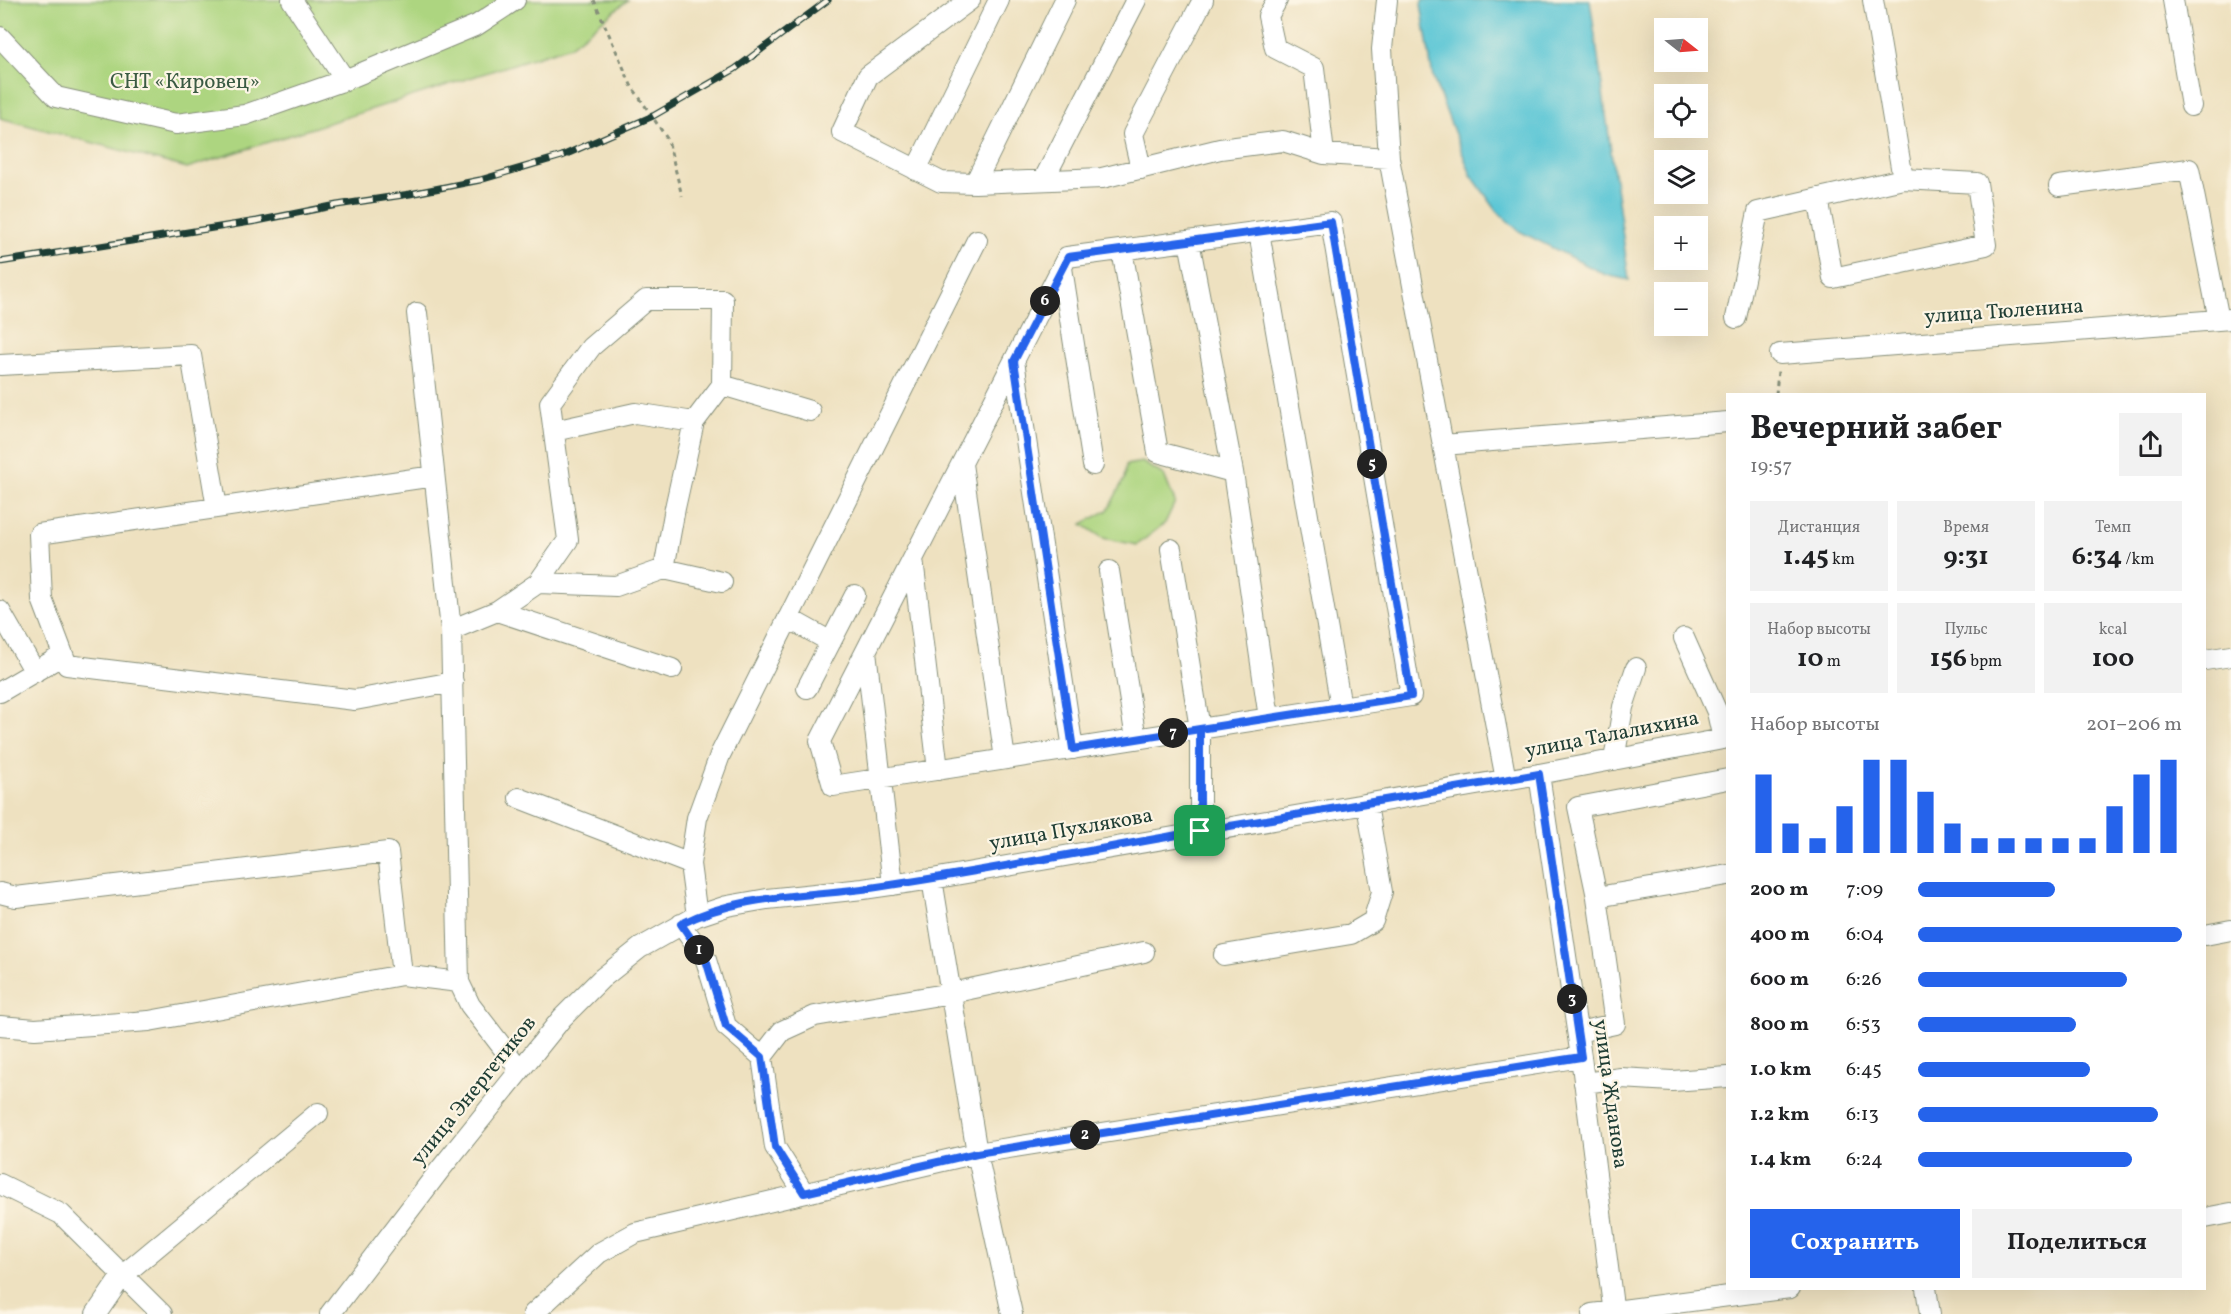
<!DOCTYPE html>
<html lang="ru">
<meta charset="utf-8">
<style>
:root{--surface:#fff;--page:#f2f2f2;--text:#202124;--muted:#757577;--accent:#2563eb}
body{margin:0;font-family:Vollkorn,serif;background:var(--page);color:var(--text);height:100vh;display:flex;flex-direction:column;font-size:22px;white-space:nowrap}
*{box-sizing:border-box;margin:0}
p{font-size:20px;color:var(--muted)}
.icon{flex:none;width:33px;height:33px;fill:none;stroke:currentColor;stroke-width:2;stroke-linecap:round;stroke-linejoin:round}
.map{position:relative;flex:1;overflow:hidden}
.panel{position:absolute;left:1726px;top:393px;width:480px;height:897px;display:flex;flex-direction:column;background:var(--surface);border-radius:0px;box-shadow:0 6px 24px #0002}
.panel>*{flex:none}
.needle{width:39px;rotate:107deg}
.controls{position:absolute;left:1654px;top:18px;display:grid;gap:12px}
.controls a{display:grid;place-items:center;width:54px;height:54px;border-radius:0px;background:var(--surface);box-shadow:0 6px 24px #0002;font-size:30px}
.pin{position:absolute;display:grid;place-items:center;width:51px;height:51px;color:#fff;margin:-26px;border-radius:12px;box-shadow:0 3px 9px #0006}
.km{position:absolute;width:30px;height:30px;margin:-15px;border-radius:50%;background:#222;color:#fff;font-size:16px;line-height:30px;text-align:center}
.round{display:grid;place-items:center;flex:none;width:63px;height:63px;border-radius:0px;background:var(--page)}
.overview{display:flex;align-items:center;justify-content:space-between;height:102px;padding:0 24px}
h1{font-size:33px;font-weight:700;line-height:45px}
.figures{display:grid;grid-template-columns:repeat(3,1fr);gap:9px;height:102px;padding:6px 24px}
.figures div{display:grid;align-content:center;border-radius:0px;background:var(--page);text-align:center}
.figures b{font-size:26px;font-weight:700}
.figures small{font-size:16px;font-weight:400}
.figures p{font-size:16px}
.chart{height:168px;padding:12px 24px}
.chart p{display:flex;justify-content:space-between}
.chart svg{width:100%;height:108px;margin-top:6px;stroke:var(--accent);stroke-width:6}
.primary-button{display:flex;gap:12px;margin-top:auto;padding:12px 24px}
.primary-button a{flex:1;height:69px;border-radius:0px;background:var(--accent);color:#fff;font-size:24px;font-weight:700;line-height:69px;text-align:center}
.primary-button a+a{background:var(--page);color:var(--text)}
ul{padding:0 24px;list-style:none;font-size:20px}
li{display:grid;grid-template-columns:96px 72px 1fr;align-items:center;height:45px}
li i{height:15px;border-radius:8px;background:var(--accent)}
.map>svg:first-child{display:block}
.green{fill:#add580;stroke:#66895a;stroke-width:1.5}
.water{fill:#5bc6d5;stroke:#3d8284;stroke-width:1.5}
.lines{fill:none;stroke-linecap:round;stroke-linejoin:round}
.minor-casing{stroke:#868f7a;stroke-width:22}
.path{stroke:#868f7a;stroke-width:3;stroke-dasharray:4.5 4.5;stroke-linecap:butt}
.minor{stroke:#fff;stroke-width:20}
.rail-casing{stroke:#1f3d34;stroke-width:7}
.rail{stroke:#fcf5e5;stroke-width:4.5;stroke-dasharray:14;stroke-linecap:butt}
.route-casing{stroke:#fff;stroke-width:12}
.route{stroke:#2563eb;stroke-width:8}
.labels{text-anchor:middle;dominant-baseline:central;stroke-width:4.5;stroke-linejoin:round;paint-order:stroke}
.park-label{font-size:21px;fill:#3b5b43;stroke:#fcf5e5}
.street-label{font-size:21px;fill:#1f3d34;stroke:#fcf5e5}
</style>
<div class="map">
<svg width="2231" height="1314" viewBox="0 0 2231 1314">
<rect width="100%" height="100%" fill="#fcf5e5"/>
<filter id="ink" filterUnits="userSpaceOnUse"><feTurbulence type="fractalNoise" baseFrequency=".0167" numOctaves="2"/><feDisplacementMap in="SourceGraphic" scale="12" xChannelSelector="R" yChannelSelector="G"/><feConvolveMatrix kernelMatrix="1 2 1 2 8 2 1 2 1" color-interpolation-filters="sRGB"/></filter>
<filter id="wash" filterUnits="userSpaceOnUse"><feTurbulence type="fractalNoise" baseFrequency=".008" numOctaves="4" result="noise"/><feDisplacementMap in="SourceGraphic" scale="24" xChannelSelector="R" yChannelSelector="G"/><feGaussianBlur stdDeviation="1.35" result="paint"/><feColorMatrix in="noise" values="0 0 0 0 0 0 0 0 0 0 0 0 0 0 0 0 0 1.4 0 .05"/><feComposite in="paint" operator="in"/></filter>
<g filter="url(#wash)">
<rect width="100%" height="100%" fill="#eee1c0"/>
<path class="green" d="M 0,0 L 628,0 L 570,46 L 187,168 L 0,118 Z
M 1142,462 L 1164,475 L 1175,502 L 1165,523 L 1137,545 L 1103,538 L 1082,524 L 1108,510 L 1124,479 L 1126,465 Z"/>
<path class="water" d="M 1423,0 L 1590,0 L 1629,280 L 1606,275 L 1519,231 L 1497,211 L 1471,175 L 1433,78 L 1421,4 Z"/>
</g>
<g filter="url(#ink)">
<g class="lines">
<defs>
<path id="minor" d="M 292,0 L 345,80
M 970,0 L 868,76 L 842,132 L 941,182 L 975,183 L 1102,178 L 1220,149 L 1283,141 L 1324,154 L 1389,158
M 1277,0 L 1268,16 L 1275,48 L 1314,68 L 1324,154
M 1387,0 L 1382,49 L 1389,158 L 1506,780
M 2173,0 L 2191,106
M 0,37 L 56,97 L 176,124 L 245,115 L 345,80 L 477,25 L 515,0
M 1141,169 L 1133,134 L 1203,0
M 916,170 L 999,0
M 1044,179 L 1136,0
M 975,183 L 1065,0
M 2059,186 L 2189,169 L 2219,320
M 1818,198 L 1833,278 L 1986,245 L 1977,183 L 1903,179
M 1331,222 L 1411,696 L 833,786 L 820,741 L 1067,257 Z
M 1259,232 L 1341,707
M 1189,241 L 1233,472 L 1269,718
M 1122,250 L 1158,452 L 1233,472
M 1062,268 L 1093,465
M 417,313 L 451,630 L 459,982 L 470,1005 L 520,1070
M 1736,318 L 1758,212 L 1903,179 L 1873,0
M 1780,354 L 2231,319
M 1014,361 L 1073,749
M 0,365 L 191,355 L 217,508
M 722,385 L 810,411
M 554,431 L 635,413 L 694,422
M 1443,445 L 1728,422
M 962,464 L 1005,759
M 434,476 L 39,534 L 42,599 L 67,665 L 355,700 L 453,682
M 1171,549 L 1200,729 L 1200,831
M 913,559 L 938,770
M 1109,571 L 1136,739
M 538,583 L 616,586 L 664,569
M 0,611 L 35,672
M 497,611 L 672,669
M 788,618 L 831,642
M 451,630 L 497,611 L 538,583 L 568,540 L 550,403 L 591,347 L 646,300 L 723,300 L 722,385 L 694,422 L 675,508 L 664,569 L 722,582
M 1684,638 L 1717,712 L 1723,739
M 866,651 L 893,885
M 2205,660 L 2231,656
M 807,688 L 855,595
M 0,692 L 63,655
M 1614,760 L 1623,707 L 1636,668
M 1539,774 L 1581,1057 L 1614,1314
M 519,798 L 690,864
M 932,879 L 977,1153 L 1012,1314
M 0,893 L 16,897 L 388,852 L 402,975
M 1597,897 L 1728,875
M 697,916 L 690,864 L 697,818 L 720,755 L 977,240
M 681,924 L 706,960 L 726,1026 L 762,1057 L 775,1147 L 804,1193
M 2205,935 L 2231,930
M 1224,955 L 1351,934 L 1373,921 L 1382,892 L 1367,805
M 0,1026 L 35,1029 L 149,1021 L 402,975 L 459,982
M 1578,1032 L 1615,1024 L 1597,897 L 1578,807 L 1728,779
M 762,1057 L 782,1031 L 815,1016 L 951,993 L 1144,952
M 1584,1083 L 1621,1078 L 1672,1081 L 1728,1077
M 0,1184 L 61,1214 L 162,1314
M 2205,1218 L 2231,1213
M 1926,1288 L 1930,1314
M 96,1314 L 122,1276 L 318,1113
M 330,1314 L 439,1171 L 562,1018 L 601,979 L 640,948 L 697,916 L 727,906 L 767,899 L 863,889 L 932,879 L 1539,774 L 1728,738
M 533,1314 L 599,1253 L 635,1233 L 977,1153 L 1581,1057
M 1592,1314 L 1790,1288"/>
</defs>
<use href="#minor" class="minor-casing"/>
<path class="path" d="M 594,0 L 631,85 L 668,140 L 682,196
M 1776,394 L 1778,371"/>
<use href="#minor" class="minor"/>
<defs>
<path id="rail" d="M 0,262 L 257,221 L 337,205 L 410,194 L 480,180 L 562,156 L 653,116 L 735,69 L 828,0"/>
</defs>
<use href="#rail" class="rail-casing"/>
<use href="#rail" class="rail"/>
</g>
</g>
<g class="lines" filter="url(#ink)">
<defs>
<path id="route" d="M 1200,831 C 1093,850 985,871 877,887 C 812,897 741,893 681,924 L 706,960 L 726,1026 L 762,1057 L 775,1147 L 804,1193 L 977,1153 L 1581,1057 L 1539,774 L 1200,831 L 1200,729 L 1411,696 L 1331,222 L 1068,257 L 1014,361 L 1073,749 L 1200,729 L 1200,831"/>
</defs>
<use href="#route" class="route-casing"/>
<use href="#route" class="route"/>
</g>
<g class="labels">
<g class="park-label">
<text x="185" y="82">СНТ «Кировец»</text>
</g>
<g class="street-label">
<text transform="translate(2004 312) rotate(-4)">улица Тюленина</text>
<text transform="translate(1612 735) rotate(-11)">улица Талалихина</text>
<text transform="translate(1071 830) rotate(-10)">улица Пухлякова</text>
<text transform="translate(474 1091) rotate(-51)">улица Энергетиков</text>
<text transform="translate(1610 1094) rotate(82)">улица Жданова</text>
</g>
</g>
</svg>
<div class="controls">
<a><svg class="needle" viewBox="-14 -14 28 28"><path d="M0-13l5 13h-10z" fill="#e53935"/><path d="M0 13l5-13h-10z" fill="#757577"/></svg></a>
<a><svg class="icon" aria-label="locate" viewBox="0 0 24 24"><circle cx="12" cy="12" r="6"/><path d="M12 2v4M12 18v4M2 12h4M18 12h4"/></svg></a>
<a><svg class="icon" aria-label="layers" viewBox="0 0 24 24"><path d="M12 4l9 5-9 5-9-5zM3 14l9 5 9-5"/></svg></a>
<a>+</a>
<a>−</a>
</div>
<div class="pin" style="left:1200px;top:831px;background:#1e9e55"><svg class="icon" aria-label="arrive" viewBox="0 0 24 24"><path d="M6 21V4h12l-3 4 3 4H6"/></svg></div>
<b class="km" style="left:699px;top:950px">1</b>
<b class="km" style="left:1085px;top:1135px">2</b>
<b class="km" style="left:1572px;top:999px">3</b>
<b class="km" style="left:1372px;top:464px">5</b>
<b class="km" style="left:1045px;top:301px">6</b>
<b class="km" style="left:1173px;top:733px">7</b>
<section class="panel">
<div class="overview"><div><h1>Вечерний забег</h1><p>19:57</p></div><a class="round"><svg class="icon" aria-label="share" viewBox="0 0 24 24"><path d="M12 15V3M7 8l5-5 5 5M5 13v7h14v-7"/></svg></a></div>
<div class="figures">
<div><p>Дистанция</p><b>1.45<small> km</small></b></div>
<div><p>Время</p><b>9:31</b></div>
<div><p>Темп</p><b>6:34<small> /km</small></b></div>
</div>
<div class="figures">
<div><p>Набор высоты</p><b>10<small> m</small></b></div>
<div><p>Пульс</p><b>156<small> bpm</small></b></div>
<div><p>kcal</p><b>100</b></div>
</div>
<div class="chart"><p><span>Набор высоты</span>201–206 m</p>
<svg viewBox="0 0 160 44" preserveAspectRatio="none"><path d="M5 44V12M15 44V32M25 44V38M35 44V25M45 44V6M55 44V6M65 44V19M75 44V32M85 44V38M95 44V38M105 44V38M115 44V38M125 44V38M135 44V25M145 44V12M155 44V6"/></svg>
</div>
<ul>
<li><b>200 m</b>7:09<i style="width:52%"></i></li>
<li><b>400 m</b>6:04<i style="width:100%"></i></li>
<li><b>600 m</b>6:26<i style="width:79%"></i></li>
<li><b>800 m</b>6:53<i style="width:60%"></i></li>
<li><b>1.0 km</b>6:45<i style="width:65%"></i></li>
<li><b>1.2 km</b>6:13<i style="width:91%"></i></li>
<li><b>1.4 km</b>6:24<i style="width:81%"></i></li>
</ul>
<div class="primary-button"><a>Сохранить</a><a>Поделиться</a></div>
</section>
</div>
